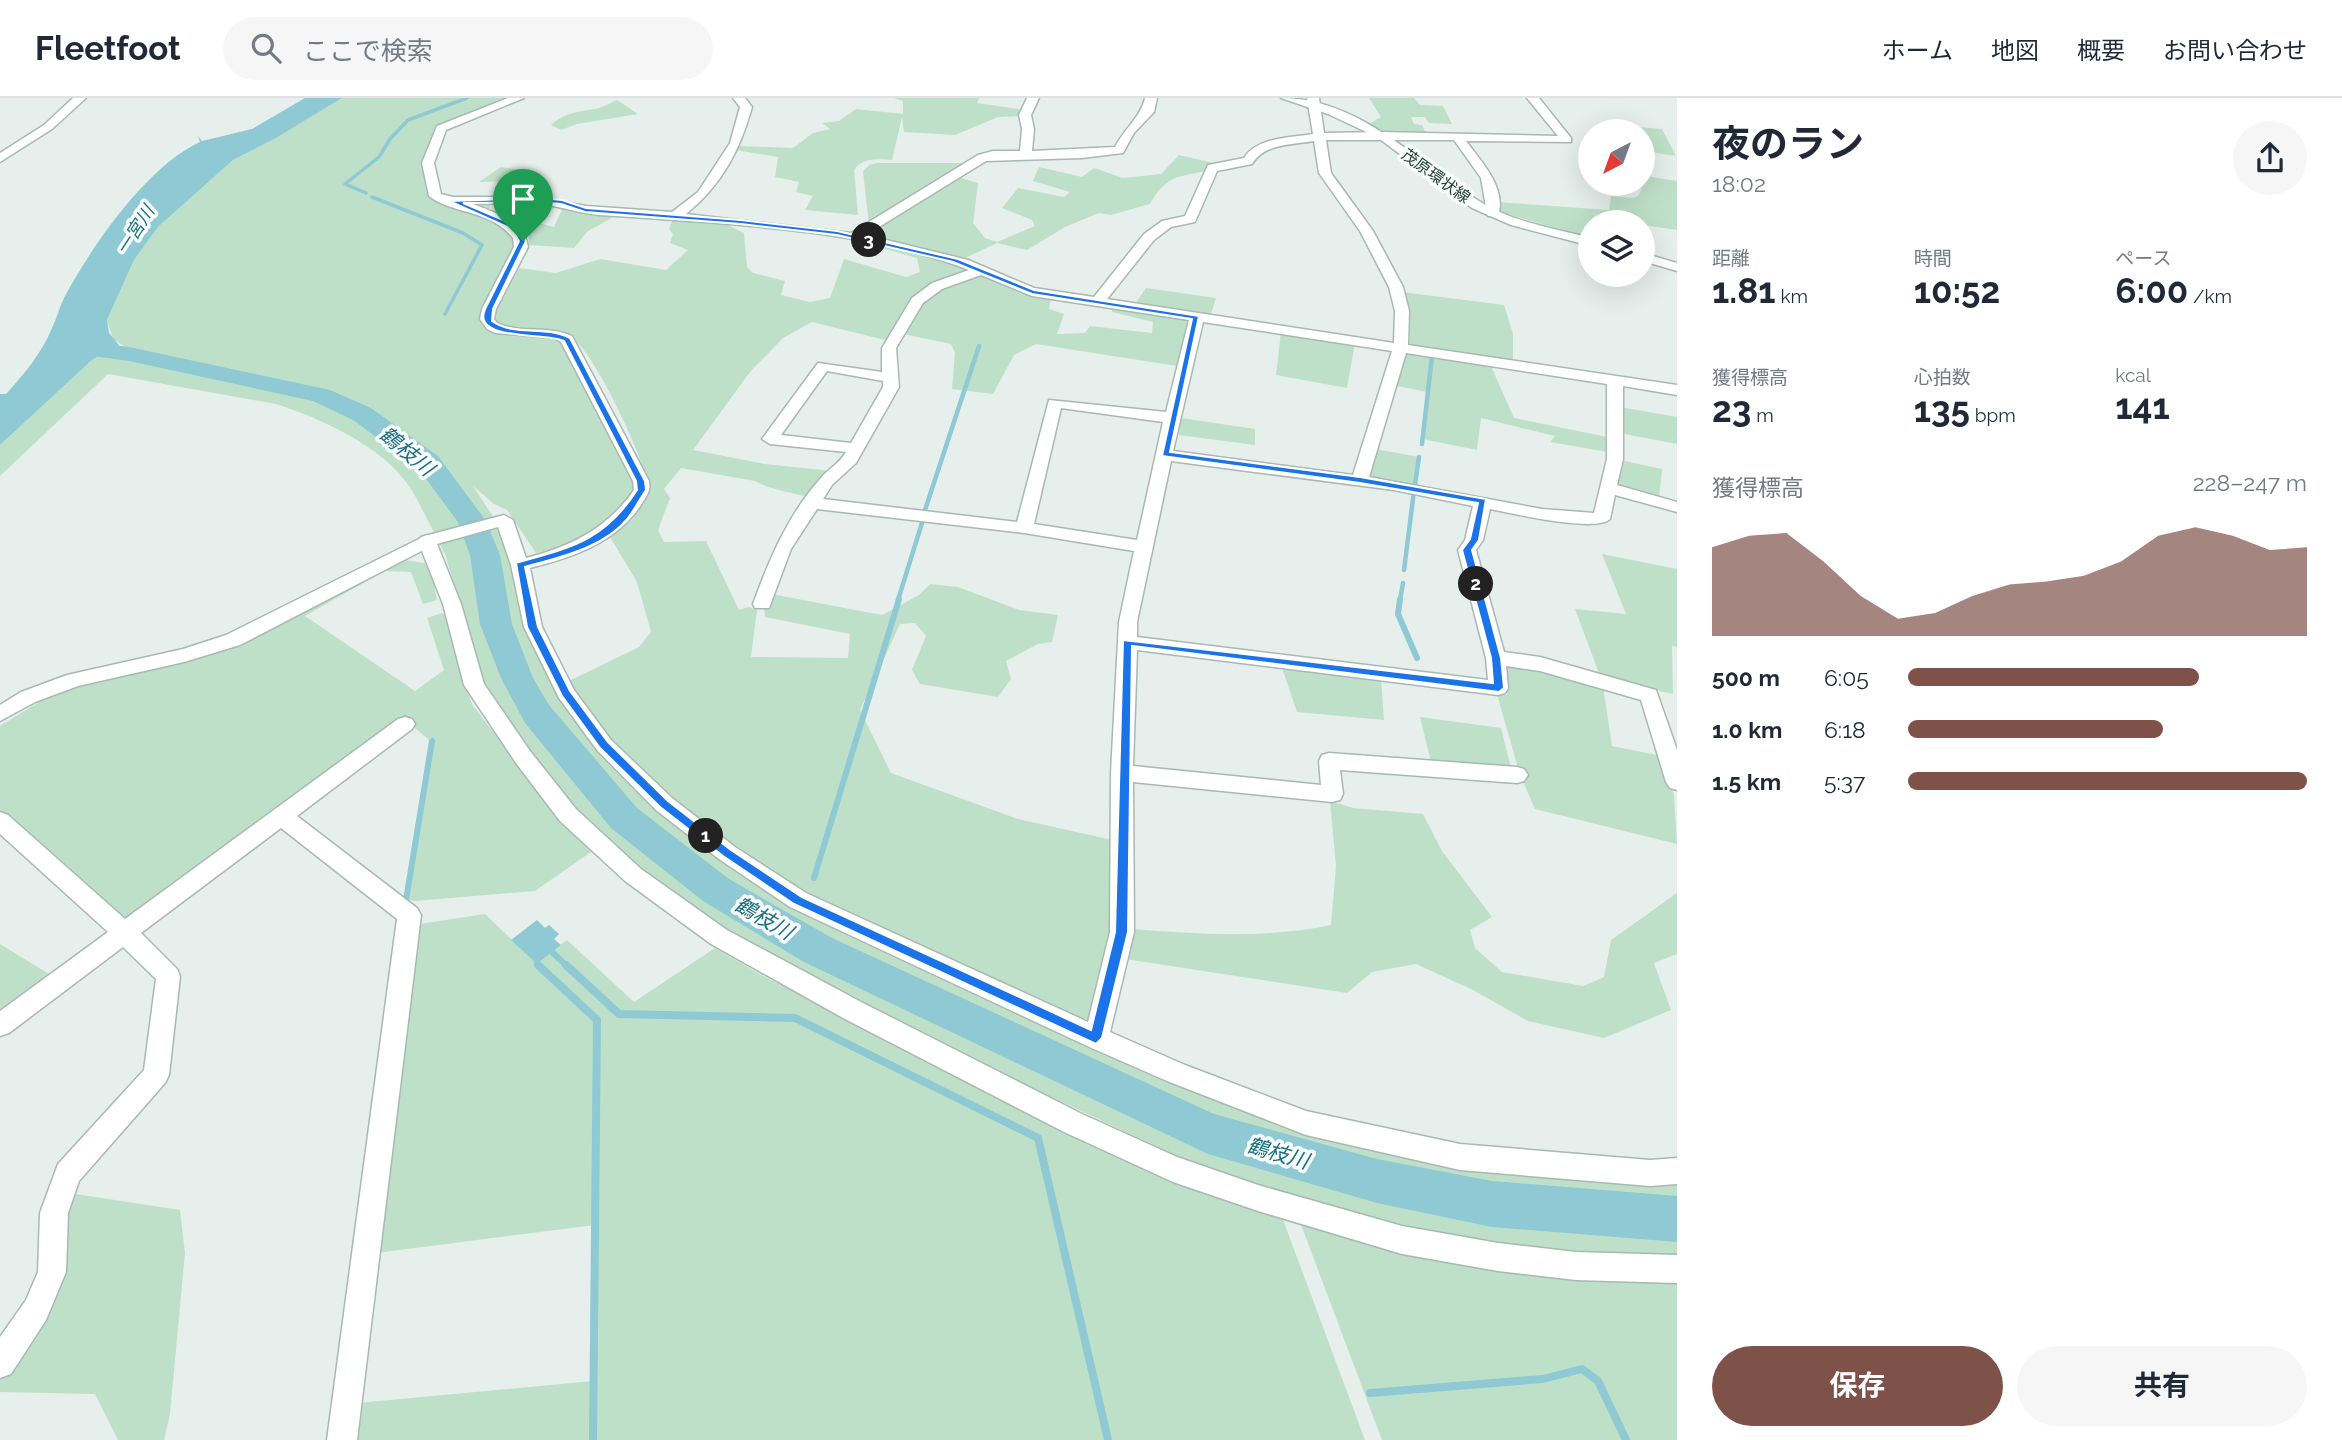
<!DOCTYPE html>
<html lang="ja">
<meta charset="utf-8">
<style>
:root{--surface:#fff;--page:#f6f6f7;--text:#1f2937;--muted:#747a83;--line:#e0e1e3;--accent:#7f5249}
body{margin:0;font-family:Raleway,"Noto Sans JP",sans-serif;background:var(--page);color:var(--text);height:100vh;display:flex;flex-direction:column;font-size:26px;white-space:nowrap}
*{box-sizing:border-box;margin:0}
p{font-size:23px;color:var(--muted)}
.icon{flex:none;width:38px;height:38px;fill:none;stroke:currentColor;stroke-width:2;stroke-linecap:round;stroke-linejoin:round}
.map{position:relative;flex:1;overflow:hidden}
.sheet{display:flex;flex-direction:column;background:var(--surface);width:665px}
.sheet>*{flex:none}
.needle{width:46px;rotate:221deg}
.fabs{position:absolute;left:1578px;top:21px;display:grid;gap:14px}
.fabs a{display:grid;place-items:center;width:77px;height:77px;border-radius:50%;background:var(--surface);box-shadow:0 7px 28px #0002;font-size:35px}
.pin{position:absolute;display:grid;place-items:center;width:60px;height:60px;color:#fff;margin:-72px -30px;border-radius:50% 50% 50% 0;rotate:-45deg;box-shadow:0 0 7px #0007}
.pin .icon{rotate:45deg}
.km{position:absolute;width:35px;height:35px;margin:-18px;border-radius:50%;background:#222;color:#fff;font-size:19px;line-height:35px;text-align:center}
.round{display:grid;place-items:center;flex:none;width:74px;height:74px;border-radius:37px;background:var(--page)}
.head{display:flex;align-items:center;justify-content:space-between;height:119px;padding:0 35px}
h1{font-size:38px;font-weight:700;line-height:52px}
.metrics{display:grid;grid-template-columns:repeat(3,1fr);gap:10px;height:119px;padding:7px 35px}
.metrics div{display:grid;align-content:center}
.metrics b{font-size:35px;font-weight:700}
.metrics small{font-size:19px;font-weight:400}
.metrics p{font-size:19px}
.chart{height:196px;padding:14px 35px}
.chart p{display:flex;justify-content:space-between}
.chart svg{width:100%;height:126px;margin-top:7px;fill:var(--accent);opacity:.7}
.button{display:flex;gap:14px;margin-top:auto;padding:14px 35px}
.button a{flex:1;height:80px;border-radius:42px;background:var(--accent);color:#fff;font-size:28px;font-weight:700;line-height:80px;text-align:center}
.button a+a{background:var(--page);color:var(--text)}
ul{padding:0 35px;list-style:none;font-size:23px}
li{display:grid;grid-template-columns:112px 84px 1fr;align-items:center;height:52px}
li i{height:18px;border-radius:9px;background:var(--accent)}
header{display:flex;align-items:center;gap:42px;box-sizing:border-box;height:98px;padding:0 35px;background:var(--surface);border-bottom:2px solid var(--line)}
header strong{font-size:33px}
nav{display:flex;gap:38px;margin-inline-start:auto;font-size:24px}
.search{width:490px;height:63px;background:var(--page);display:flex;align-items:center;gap:18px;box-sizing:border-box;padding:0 24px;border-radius:38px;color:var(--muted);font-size:26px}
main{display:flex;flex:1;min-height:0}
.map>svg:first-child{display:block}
.green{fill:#bfe0c8}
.water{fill:#8ec9d4}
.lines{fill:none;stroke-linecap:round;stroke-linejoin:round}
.stream-far3{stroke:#8ec9d4;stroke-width:3.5}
.stream-far2{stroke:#8ec9d4;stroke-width:4.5}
.stream-far1{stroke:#8ec9d4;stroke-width:6}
.stream{stroke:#8ec9d4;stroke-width:8}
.river{fill:#8ec9d4;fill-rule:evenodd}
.minor-casing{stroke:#a8b8b2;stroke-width:3}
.tertiary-casing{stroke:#a8b8b2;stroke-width:3}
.secondary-casing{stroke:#a4bbb3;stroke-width:3}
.minor{fill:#fff;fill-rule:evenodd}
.tertiary{fill:#fff;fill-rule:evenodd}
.secondary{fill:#fff;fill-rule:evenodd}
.route{fill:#1a73e8;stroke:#fff;stroke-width:2;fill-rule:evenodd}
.labels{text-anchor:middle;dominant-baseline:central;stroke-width:7;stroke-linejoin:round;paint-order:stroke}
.far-street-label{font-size:16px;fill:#24423a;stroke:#f7fbf9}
.far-water-label{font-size:18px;font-style:italic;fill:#1c6f80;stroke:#f7fbf9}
.water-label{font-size:21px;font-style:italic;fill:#1c6f80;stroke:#f7fbf9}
</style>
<header>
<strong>Fleetfoot</strong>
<div class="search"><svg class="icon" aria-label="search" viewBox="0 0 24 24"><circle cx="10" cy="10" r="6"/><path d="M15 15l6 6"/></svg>ここで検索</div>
<nav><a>ホーム</a><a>地図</a><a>概要</a><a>お問い合わせ</a></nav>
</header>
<main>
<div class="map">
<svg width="1677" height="1342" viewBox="0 0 1677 1342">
<rect width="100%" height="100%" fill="#e6efeb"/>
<path class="green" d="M 342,0 L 513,0 L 438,29 L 425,65 L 429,98 L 512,131 L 521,143 L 488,230 C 511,244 538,235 563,243 L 636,383 C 635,398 618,424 604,433 C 588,444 556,451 536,455 L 507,412 L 494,406 L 473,388 L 494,420 L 477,425 L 450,382 L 429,360 L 359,310 L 304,290 L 132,253 L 113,241 L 107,222 L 134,162 L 158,129 L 233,62 L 276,40 Z
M 894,0 L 979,0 L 977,5 L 1024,12 L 1021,18 L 998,19 L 955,37 L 904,34 L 902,19 L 892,62 C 878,61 863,59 854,72 L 858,117 L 805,112 L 813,98 L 796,94 L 799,84 L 775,79 L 778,59 L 736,52 L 740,48 L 793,50 L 813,35 L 830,31 L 822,25 L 839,23 L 856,11 L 903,16 L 903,3 Z
M 1369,0 L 1414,0 L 1420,7 L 1443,8 L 1452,26 L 1429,25 L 1425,19 L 1411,19 L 1414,26 L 1422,27 L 1427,37 L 1387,35 L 1369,26 L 1381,19 Z
M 617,2 L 638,16 L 577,26 L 561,32 L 551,27 C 565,14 578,14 595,11 C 602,10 610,5 617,2 Z
M 1602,26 L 1662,31 L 1676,58 L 1643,53 L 1643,33 L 1604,33 Z
M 1179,57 L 1222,67 C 1189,82 1170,69 1150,106 L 1111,117 L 1099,115 L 1065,129 L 1027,152 L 997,145 L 961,162 L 863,138 L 961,80 L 978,85 L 973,125 L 985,140 L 997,144 L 1035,128 L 1032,122 L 1002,110 L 1018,90 L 1064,99 L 1070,94 L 1033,83 L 1039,69 L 1082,79 L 1094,70 L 1123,80 L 1161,76 Z
M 877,65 L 968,65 L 869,127 L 863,73 L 869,67 Z
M 501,69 L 539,75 L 535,82 L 479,84 Z
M 1646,78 L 1677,83 L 1677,132 L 1643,127 L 1643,124 L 1591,124 L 1591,132 L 1583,138 L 1498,113 L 1497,104 L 1609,112 L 1611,98 L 1634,100 L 1639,97 Z
M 472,104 L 491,104 L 489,111 L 554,129 L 564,107 L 619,116 L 588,133 L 574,150 L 529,147 L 529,138 L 518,127 L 469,107 Z
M 673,121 L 724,125 L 744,135 L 747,169 L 753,175 L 785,183 L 781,197 L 810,204 L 830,200 L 844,161 L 906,179 L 920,174 L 917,160 L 879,149 L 863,150 L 853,144 L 859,142 L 935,158 L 973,173 L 920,195 L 889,243 L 812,224 L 783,240 L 750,274 L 693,352 L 765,366 L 832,373 L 811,400 C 793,394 771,392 755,383 L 681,370 L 664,391 L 670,400 L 658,432 L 664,444 L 706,443 L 739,512 L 749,509 L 757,512 L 751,559 L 848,560 L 850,536 L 765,519 L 764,506 L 771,496 L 882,517 L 919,497 L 930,486 L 958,489 L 1019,512 L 1058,517 L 1052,544 L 1038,546 L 1006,563 L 1011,581 L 998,599 L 920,586 L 912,572 L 926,538 L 915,525 L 900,526 L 860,612 L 891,675 L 1018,721 L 1117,743 L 1132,831 C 1198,836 1264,841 1331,827 L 1336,768 L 1330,703 L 1353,710 L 1423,716 L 1442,753 L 1492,819 L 1470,832 L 1475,850 L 1502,874 L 1583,888 L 1604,879 L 1611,842 L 1677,795 L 1677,856 L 1654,865 L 1671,912 L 1604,940 L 1528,923 L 1473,892 L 1416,866 L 1372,874 L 1347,895 L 1125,861 C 1113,883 1101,920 1075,927 L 798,796 L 669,705 L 607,642 L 574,598 L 571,582 L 639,549 L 651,534 L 637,484 L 610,439 L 632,422 L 647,399 C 646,389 645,377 642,367 C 634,341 590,246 567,236 C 546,227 520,234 498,226 L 494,218 L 519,170 L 556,175 L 600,161 L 666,172 L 688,152 L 670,145 L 673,136 L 669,131 Z
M 980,175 L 1024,195 L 1051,199 L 1049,211 L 1064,216 L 1057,236 L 1085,235 L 1090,228 L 1152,235 L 1153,224 L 1112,214 L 1112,208 L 1188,220 L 1177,268 L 1036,246 L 1014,257 L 993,296 L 952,291 L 955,255 L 951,246 L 903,236 L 920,202 Z
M 1146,190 L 1216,200 L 1210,219 L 1135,206 Z
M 1402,194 L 1504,207 L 1513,236 L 1513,263 L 1410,248 L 1409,216 Z
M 1281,234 L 1355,245 L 1347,290 L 1276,277 Z
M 1402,252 L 1490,266 L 1514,320 L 1607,339 L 1608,354 L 1550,344 L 1555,338 L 1481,320 L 1477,352 L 1427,342 L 1423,340 L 1427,294 L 1393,287 Z
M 105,255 L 319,299 C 387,329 429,364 470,427 L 435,436 C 426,420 419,403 409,388 C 382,348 320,320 276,306 L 108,276 L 0,378 L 0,347 L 92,262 Z
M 1620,309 L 1677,319 L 1677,346 L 1619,335 Z
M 1181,320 L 1255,331 L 1255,347 L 1179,337 Z
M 1376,351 L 1419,359 L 1415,387 L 1364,380 Z
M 1620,362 L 1662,371 L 1659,401 L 1619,390 L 1614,385 Z
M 499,429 L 515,464 L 528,529 L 596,643 L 774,791 L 1281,1020 L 1677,1078 L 1677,1113 L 1625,1112 L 1487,1097 L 1379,1076 L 1223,1033 L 817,845 L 736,798 L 628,716 L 590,675 L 538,607 L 517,567 L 500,526 L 491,457 L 480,434 Z
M 473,436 C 485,497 494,559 529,612 C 569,672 608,713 665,758 C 680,770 695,784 711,795 C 806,859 913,903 1015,952 C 1105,994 1193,1040 1288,1069 C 1415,1106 1546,1120 1677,1128 L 1677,1162 L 1498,1149 L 1392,1129 L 1210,1074 L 854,905 L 755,854 L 631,767 L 554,689 L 480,584 L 446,458 L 439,445 Z
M 1602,456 L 1677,471 L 1677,549 L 1672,548 L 1673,596 L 1612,582 L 1599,575 L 1575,511 L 1626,516 Z
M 398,461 L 430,466 L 437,502 L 423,506 L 411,474 L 384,473 L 305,518 L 415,593 L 444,572 L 427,520 L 442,515 L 449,521 L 462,577 L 472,606 L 525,676 L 591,754 L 535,793 L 415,803 L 406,802 L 432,644 L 406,623 L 125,827 L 0,715 L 0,628 L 52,596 L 100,578 L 193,560 Z
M 1512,566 L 1603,588 L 1612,648 L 1662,658 L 1674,698 L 1677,746 L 1535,711 L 1520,677 L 1497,596 L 1507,597 L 1502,569 Z
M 1281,567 L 1381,580 L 1384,622 L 1297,614 Z
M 1420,619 L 1501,630 L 1511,670 L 1431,664 Z
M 485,816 L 537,866 L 567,842 L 634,904 L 715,850 L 763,878 L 1045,1015 L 1282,1119 L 1365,1342 L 353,1342 L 358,1305 L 593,1283 L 595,1127 L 376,1155 L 413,827 Z
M 0,846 L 54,879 L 0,920 Z
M 69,1095 L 180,1112 L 185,1155 L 170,1316 L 164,1342 L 118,1342 L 95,1296 L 0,1294 L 0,1276 Z
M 1300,1124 L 1677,1182 L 1677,1342 L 1382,1342 Z"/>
<path class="water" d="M 305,0 L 342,0 L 276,40 L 233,62 L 158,129 L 134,162 L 107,222 L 109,235 L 119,247 L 92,262 L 0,347 L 0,296 L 6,296 C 24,276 42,255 52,230 C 57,220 59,210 64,200 C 91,149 147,68 200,44 L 198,38 L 202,43 L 252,31 Z
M 537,822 L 545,830 L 549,827 L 559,836 L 554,841 L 561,847 L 537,866 L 511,842 Z"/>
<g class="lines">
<path class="stream-far3" d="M 366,95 L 345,86 L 379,59 L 390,41 L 408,22 L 467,0
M 372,99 L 463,135 L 482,147 L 445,216"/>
<path class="stream-far2" d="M 1422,346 L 1432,258
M 1415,387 L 1419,359
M 925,412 L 979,248
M 1404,472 L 1414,393
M 898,502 L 922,425
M 1400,502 L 1403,485"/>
<path class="stream-far1" d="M 1400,501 L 1398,516 L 1417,560
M 814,780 L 899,501
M 406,802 L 432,643
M 552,854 L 568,869
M 537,866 L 540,869"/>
<path class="stream" d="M 538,867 L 597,922 L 593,1342
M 566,867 L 619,916 L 795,920 L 1038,1040 L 1108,1342
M 1370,1295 L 1543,1281 L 1582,1271 L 1598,1283 L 1626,1342"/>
<path class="river" d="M 66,241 L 129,249 L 330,292 L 371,310 L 438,358 L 486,423 L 500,457 L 512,526 L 533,580 L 549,607 L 637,710 L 729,781 L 832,840 L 1214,1016 L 1377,1061 L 1492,1083 L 1677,1098 L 1677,1144 L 1492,1129 L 1377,1105 L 1208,1056 L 804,864 L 703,803 L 611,730 L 525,625 L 501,580 L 480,526 L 470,457 L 458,424 L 418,370 L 353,322 L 313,303 L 129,263 L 57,253 L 54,248 L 57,243 Z"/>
<defs>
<path id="minor" d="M 73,0 L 86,0 L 52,31 L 0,64 L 0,55 L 44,27 Z
M 508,0 L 524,0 L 446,32 L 434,65 L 441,96 L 453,99 L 536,99 L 586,108 L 672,114 L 698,94 L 730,45 L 740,9 L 733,0 L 745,0 L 752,9 C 740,52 722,87 686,116 L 851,135 L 978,57 L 993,53 L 1020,53 L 1022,31 L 1019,17 L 1027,0 L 1039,0 L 1031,17 L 1034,31 L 1032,53 L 1115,49 C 1124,31 1141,19 1145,0 L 1157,0 L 1154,14 L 1134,35 L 1123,55 L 1082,60 L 986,63 L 866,137 L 968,162 L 1034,190 L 1094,199 L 1144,136 L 1162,123 L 1185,118 L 1208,67 L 1244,60 C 1257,39 1290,40 1313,36 L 1307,0 L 1319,0 L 1324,35 L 1381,34 L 1558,38 L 1527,0 L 1539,0 L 1571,40 L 1571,44 L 1466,43 C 1481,63 1507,90 1498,118 L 1488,118 L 1487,115 L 1481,80 L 1454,42 L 1326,42 L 1331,75 L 1373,133 L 1403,189 L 1409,213 L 1408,247 L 1677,287 L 1677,297 L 1623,288 L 1623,361 L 1617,387 L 1677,404 L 1677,414 L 1615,397 L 1610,421 C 1597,435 1510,415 1490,411 L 1483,442 L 1476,452 L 1504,554 L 1540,559 L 1656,592 L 1677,652 L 1677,692 L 1670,690 L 1666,684 L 1641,602 L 1540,573 L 1506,568 L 1508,590 L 1505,595 L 1498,597 L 1137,552 L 1133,668 L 1321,687 L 1319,663 L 1322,657 L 1329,655 L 1517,669 L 1524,671 L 1528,677 L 1524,683 L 1517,685 L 1340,672 L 1343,696 L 1340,702 L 1332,704 L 1133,684 L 1134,834 L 1110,934 L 1185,967 L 1306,1013 L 1460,1046 L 1650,1062 L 1677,1060 L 1677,1086 L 1650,1088 L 1460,1072 L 1306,1037 L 1167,983 L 1087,948 L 790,809 L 719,761 L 656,712 L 597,652 L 559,600 L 524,529 L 511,467 L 498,429 L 437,446 L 461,506 L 484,586 L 530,653 L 576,711 L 641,771 L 727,832 L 861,904 L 1082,1016 L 1177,1059 L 1258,1087 L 1402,1128 L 1498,1145 L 1576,1154 L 1677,1157 L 1677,1185 L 1576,1182 L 1498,1173 L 1402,1156 L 1258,1113 L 1173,1084 L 1064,1034 L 843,920 L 711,846 L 625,783 L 560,723 L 516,665 L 464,587 L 443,506 L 418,443 L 421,439 L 504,417 L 513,422 L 526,460 C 570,449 608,430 634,392 L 633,383 L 561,244 L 554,240 L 495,235 L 487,231 L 480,221 L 482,211 L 514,149 L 513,140 C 490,111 451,116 429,98 L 422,65 L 437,28 ZM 1314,43 L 1319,75 L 1360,133 L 1389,189 L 1395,213 L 1394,245 L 1107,201 L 1154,142 L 1171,129 L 1195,124 L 1217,73 L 1252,66 C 1265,45 1292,47 1314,43 ZM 473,106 C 500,105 527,104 553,108 C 569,111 584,116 600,117 C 716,125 861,130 969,172 L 932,185 L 912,200 L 882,250 L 882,274 L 818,265 L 762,341 L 770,346 L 846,354 C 839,366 828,371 820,381 C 788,417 769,462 753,506 L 755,510 L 769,510 L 791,451 L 817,411 L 1024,435 L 1134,453 L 1119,524 L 1111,675 L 1110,834 L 1088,924 L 806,795 L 735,749 L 672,700 L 611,642 L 574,592 L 542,529 L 530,470 C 571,460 616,445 641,407 C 646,398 651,394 649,383 L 572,238 C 548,227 521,236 497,225 L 494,221 L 496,211 L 528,149 C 524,124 494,114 473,106 ZM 981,177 L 1032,198 L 1189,222 L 1166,314 L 1049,302 L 1017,424 L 823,401 L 832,387 L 856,365 L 899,289 L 896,250 L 923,205 L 942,191 ZM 1203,224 L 1392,253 L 1353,377 L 1173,353 ZM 1406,255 L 1607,286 L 1607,361 L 1594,415 L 1542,411 L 1369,379 ZM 827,273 L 883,283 L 883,289 L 851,345 L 781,337 ZM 1061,310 L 1163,324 L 1137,442 L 1034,426 ZM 1171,363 L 1394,392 L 1473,408 L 1465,442 L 1458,452 L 1486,560 L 1488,582 L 1137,539 L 1137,524 Z
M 405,619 L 412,621 L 415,626 L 412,631 L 297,718 L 417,810 L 421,817 L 357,1342 L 327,1342 L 397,821 L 281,730 L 141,835 L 177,871 L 180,878 L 169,977 L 165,985 L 79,1083 L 68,1115 L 66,1174 L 46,1222 L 11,1276 L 0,1280 L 0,1239 L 26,1202 L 38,1174 L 40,1115 L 58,1066 L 144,972 L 156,881 L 123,849 L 9,935 L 0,938 L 0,913 L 108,834 L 0,736 L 0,714 L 8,717 L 125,821 L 398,621 Z"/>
<path id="tertiary" d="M 427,437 L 436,443 L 433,447 L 240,547 L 184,564 L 78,588 L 35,604 L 0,623 L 0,607 L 21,594 L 67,577 L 183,551 L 226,537 Z"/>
<path id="secondary" d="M 1281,0 C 1359,0 1417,64 1479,103 C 1511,124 1554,130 1591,140 L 1591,148 L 1511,127 L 1472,110 L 1377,39 L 1328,16 Z
M 1643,155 L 1677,165 L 1677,173 L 1643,163 Z"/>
</defs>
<use href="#minor" class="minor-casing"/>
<use href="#tertiary" class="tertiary-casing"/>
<use href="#secondary" class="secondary-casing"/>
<use href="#minor" class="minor"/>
<use href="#tertiary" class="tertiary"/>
<use href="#secondary" class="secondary"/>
</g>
<path class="route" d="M 539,100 L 562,102 L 586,110 L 741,122 L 837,133 L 958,161 L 1034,192 L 1199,218 L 1170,354 L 1360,379 L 1486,401 L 1479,442 L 1472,452 L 1501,560 L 1504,590 L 1499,594 L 1132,548 L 1128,834 L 1102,940 L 1096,946 L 794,806 L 723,758 L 660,709 L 600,650 L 562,598 L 527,529 L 516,465 C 572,449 604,443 637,392 L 636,383 L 564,243 C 547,234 471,244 485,211 L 519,143 L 512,131 L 449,103 ZM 539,104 L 561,106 L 585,114 L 741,126 L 837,137 L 953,164 L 1032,196 L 1192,221 L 1162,358 L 1360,385 L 1478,405 L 1470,441 L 1462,452 L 1491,560 L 1493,585 L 1123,542 L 1115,834 L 1091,932 L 802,799 L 731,752 L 668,703 L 608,644 L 570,593 L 538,529 L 525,469 C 560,459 604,450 628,420 C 635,411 640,401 646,392 L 645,383 L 570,240 C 545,227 514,239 492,223 L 493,211 L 526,143 L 517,128 L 463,105 Z"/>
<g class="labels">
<g class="far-street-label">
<text transform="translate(1436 78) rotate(36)">茂原環状線</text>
</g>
<g class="far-water-label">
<text transform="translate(135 132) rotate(-57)">一宮川</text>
</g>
<g class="water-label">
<text transform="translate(407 353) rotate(40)">鶴枝川</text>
<text transform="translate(764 820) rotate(30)">鶴枝川</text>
<text transform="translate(1278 1055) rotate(16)">鶴枝川</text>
</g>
</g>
</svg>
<div class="fabs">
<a><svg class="needle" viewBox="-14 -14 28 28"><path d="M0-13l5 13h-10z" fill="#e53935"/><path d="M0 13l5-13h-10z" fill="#747a83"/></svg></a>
<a><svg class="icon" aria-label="layers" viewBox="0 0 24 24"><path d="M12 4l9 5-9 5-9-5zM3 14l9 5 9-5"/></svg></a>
</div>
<div class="pin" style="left:523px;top:143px;background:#1e9e55"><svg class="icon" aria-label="arrive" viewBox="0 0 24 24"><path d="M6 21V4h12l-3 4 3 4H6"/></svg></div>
<b class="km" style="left:706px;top:738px">1</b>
<b class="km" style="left:1476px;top:486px">2</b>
<b class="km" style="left:869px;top:142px">3</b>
</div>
<section class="sheet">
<div class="head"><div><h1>夜のラン</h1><p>18:02</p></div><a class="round"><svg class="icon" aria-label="share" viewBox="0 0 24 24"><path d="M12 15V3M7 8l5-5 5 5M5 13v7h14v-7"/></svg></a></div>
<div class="metrics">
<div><p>距離</p><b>1.81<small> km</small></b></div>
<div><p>時間</p><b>10:52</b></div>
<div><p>ペース</p><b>6:00<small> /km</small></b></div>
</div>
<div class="metrics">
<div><p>獲得標高</p><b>23<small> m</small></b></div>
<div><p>心拍数</p><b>135<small> bpm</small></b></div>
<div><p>kcal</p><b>141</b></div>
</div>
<div class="chart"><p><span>獲得標高</span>228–247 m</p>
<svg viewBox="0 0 160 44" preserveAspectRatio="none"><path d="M0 44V13L10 9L20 8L30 18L40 30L50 38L60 36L70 30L80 26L90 25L100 23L110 18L120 9L130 6L140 9L150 14L160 13V44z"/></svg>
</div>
<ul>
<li><b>500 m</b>6:05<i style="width:73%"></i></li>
<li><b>1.0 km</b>6:18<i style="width:64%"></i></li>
<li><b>1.5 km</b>5:37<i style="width:100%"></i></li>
</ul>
<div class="button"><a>保存</a><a>共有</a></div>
</section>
</main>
